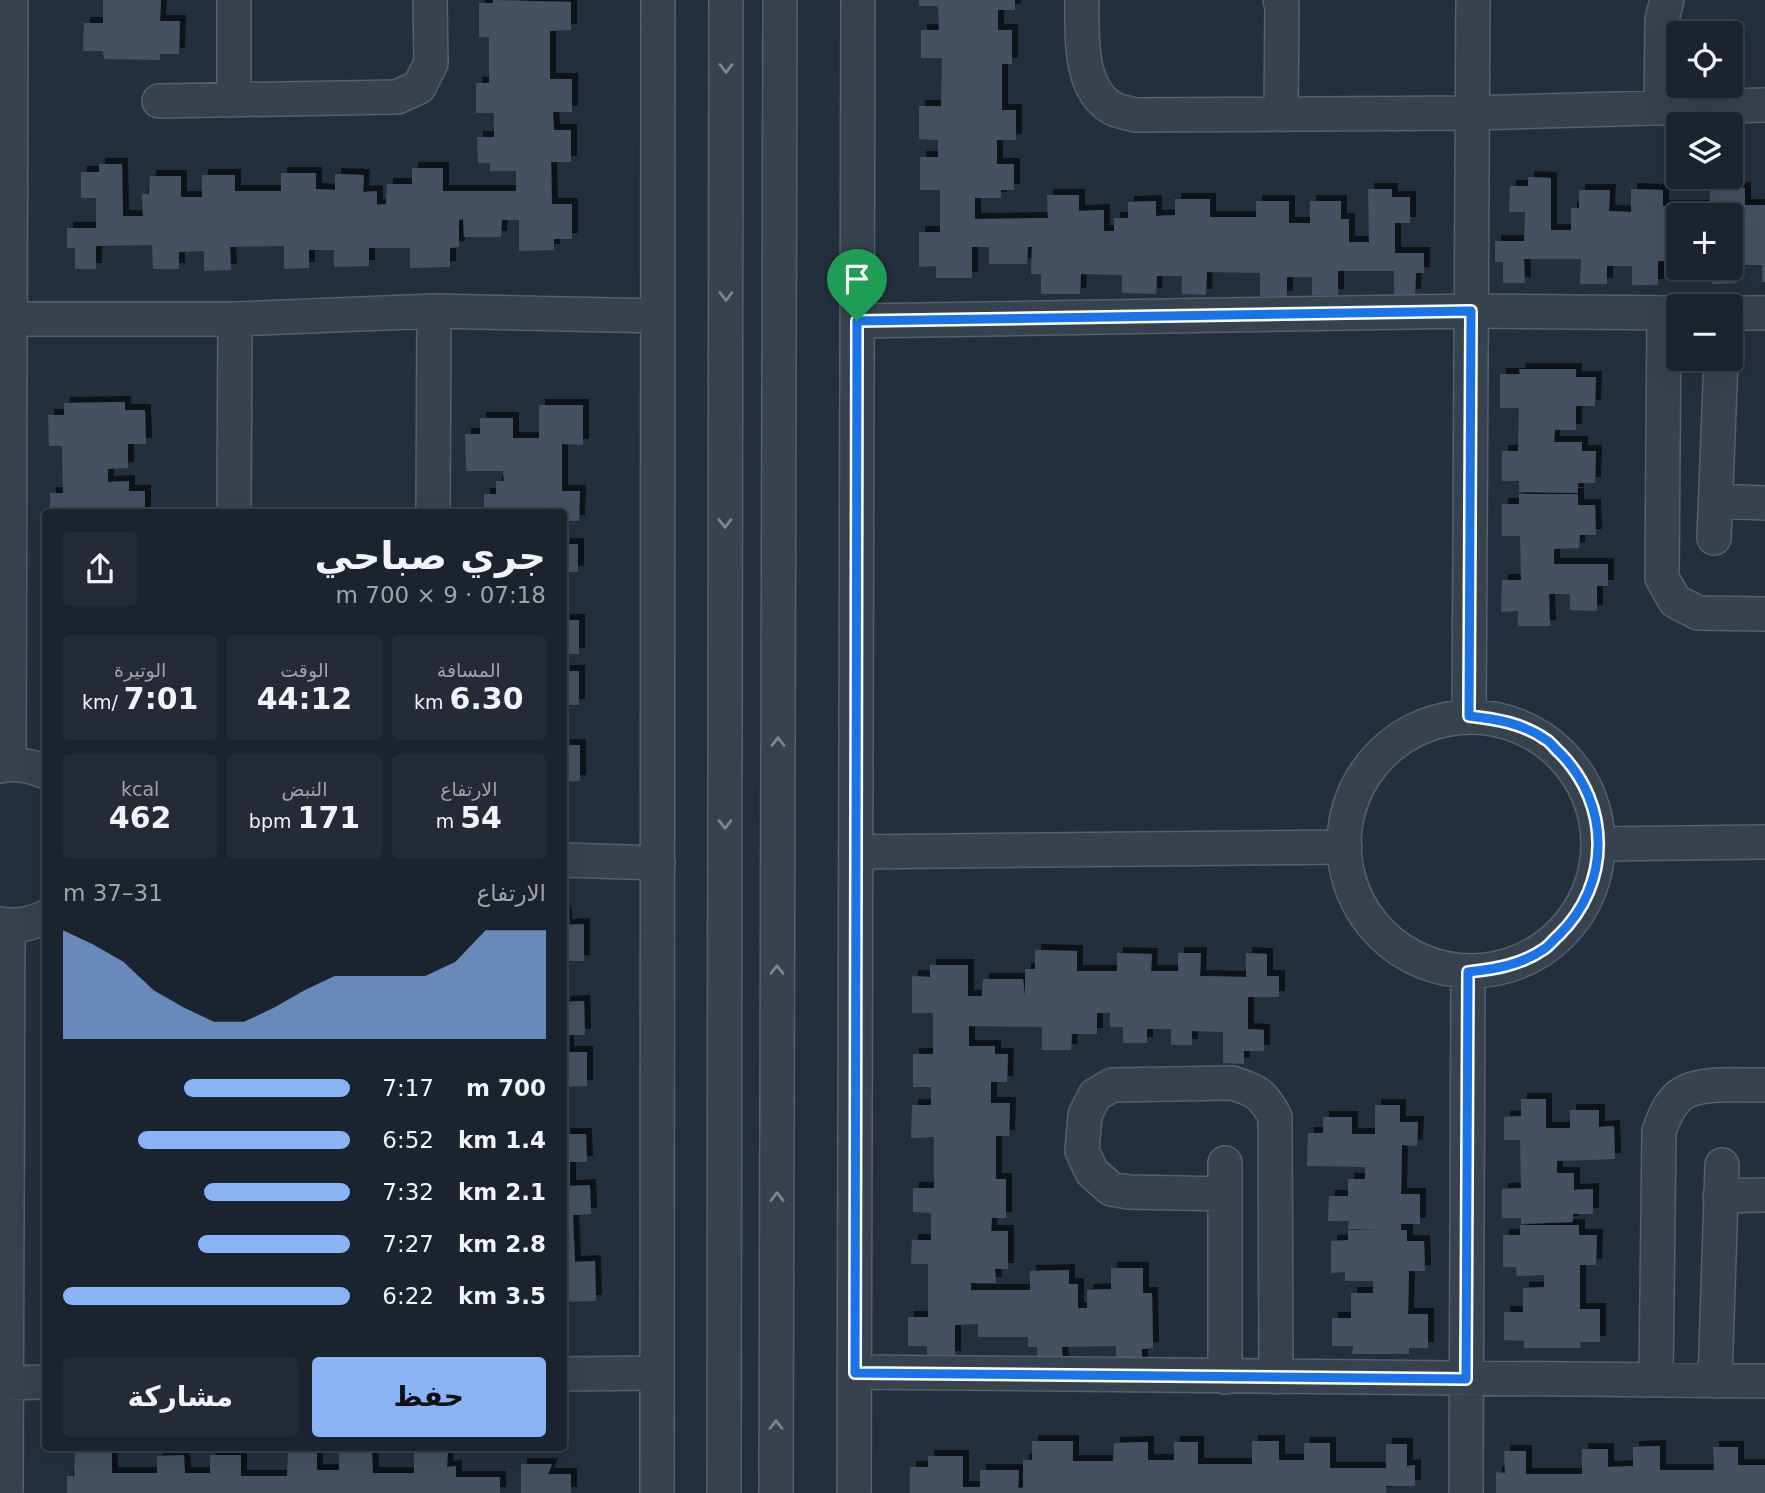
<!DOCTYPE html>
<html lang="ar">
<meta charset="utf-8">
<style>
:root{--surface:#1b232e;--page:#242b36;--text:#f1f3f6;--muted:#a0a4aa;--line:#39404a;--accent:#8ab4f8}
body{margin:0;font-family:"DejaVu Sans","Noto Sans Arabic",sans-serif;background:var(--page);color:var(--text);direction:rtl;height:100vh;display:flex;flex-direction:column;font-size:26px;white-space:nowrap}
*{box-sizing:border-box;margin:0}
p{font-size:23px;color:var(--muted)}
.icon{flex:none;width:38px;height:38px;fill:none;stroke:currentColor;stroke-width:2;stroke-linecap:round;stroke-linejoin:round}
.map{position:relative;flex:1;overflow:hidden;direction:ltr}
.drawer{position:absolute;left:42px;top:509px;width:525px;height:942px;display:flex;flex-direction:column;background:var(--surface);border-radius:7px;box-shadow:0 7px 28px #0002,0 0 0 2px var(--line);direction:rtl}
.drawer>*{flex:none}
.buttons{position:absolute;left:1666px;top:21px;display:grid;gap:14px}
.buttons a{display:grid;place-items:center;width:77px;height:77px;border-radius:7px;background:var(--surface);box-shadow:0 7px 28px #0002,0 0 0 2px var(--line);font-size:35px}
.pin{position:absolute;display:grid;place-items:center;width:60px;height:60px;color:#fff;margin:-72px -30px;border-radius:50% 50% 50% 0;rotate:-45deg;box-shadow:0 0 7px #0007}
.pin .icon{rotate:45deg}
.round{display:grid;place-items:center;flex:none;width:74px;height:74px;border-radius:7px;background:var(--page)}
.headline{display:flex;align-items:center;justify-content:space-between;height:119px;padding:0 21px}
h1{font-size:38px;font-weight:800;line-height:52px}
.figures{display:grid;grid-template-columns:repeat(3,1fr);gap:10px;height:119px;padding:7px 21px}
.figures div{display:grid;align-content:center;border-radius:7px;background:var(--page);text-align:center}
.figures b{font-size:30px;font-weight:800}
.figures small{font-size:19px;font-weight:400}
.figures p{font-size:19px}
.chart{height:196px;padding:14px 21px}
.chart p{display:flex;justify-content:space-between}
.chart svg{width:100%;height:126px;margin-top:7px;fill:var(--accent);opacity:.7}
.action{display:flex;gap:14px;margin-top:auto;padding:14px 21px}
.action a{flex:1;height:80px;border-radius:7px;background:var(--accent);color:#111;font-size:28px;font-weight:800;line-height:80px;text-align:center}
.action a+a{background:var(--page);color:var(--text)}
ul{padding:0 21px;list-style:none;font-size:23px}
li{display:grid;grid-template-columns:112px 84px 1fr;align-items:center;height:52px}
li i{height:18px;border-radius:9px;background:var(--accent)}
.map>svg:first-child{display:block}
.building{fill:#455162;filter:url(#shadow)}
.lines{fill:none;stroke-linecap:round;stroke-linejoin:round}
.minor-casing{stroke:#565f6c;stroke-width:36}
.minor{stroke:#38414e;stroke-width:33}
.oneway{stroke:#7c8592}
.route-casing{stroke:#fff;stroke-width:14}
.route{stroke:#1a73e8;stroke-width:9}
</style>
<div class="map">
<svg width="1765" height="1493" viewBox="0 0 1765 1493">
<defs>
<filter id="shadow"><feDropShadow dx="6" dy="-6" stdDeviation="0" flood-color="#0009"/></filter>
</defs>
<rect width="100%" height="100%" fill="#242f3e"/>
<path class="building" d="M 103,0 L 161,0 L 160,21 L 180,21 L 179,54 L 160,54 L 160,60 L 104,59 L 103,51 L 83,51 L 84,23 L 103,23 Z
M 493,0 L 571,2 L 571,30 L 550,31 L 550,79 L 572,79 L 572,112 L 553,112 L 554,130 L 571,130 L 571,162 L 551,162 L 552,204 L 572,204 L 572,239 L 554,239 L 554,250 L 519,251 L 519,220 L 502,220 L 501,237 L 464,237 L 463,219 L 459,220 L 459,247 L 450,248 L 450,267 L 410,268 L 410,248 L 369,248 L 369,266 L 334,267 L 334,250 L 309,250 L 309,268 L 284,269 L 284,246 L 230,247 L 231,270 L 204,271 L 204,251 L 179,252 L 179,269 L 153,269 L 152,245 L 96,246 L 96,269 L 75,269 L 75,248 L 67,248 L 67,228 L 96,228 L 96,198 L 81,198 L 81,172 L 99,172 L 99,164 L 122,164 L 123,216 L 143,216 L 142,194 L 149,194 L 150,176 L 181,176 L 181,197 L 202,197 L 202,175 L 235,175 L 235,191 L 281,191 L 281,173 L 316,173 L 316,189 L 335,190 L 335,174 L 364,175 L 363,192 L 377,191 L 377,205 L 386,204 L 387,184 L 412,184 L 412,168 L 443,168 L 443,191 L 516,191 L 516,171 L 490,171 L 490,163 L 478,163 L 477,137 L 494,137 L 494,113 L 476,113 L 476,83 L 489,83 L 489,37 L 479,37 L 479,3 L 493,3 Z
M 919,0 L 1015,0 L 1015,10 L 998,10 L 998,30 L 1012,30 L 1012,64 L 1002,64 L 1002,110 L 1016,110 L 1016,140 L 997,140 L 997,164 L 1014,164 L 1014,190 L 1001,190 L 1001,198 L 975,198 L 975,219 L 1048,218 L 1047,195 L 1079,195 L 1079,211 L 1104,210 L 1104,231 L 1114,231 L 1114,218 L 1128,218 L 1128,202 L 1156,201 L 1156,216 L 1175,215 L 1175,199 L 1210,199 L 1210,217 L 1256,217 L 1256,201 L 1289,201 L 1289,223 L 1310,223 L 1310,201 L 1341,201 L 1341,219 L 1349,219 L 1349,242 L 1369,242 L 1368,189 L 1392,189 L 1392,197 L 1410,197 L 1410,223 L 1395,223 L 1395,253 L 1424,253 L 1424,273 L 1416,273 L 1415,295 L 1394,294 L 1394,271 L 1338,271 L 1338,295 L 1312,295 L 1312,277 L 1287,277 L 1287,297 L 1260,296 L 1260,273 L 1207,272 L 1206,295 L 1182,294 L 1182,276 L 1157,276 L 1156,294 L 1122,293 L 1122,275 L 1081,274 L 1080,294 L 1041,294 L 1041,274 L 1031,274 L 1032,247 L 1028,247 L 1027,264 L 989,264 L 989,247 L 972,247 L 972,278 L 936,278 L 936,266 L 919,267 L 919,232 L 940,232 L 940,190 L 920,190 L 920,157 L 938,157 L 938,140 L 919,139 L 919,106 L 941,106 L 942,58 L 921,58 L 921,30 L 939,30 L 938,6 L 919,6 Z
M 1528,177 L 1551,178 L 1551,230 L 1571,230 L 1571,208 L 1579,208 L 1579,190 L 1610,190 L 1609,211 L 1631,212 L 1631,189 L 1663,190 L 1663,206 L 1710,206 L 1710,188 L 1745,188 L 1745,205 L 1765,205 L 1765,282 L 1762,282 L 1762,265 L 1737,265 L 1737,283 L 1712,284 L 1712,268 L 1731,268 L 1731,215 L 1678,215 L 1678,261 L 1658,261 L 1658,285 L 1632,285 L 1632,266 L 1607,266 L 1607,284 L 1580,284 L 1581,259 L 1524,259 L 1525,283 L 1503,283 L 1503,262 L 1495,262 L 1495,241 L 1524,241 L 1525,212 L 1509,212 L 1510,186 L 1528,186 Z
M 1519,369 L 1576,369 L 1576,377 L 1596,377 L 1595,406 L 1576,406 L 1576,430 L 1555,430 L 1554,442 L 1582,442 L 1582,451 L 1596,451 L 1595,483 L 1578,483 L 1578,493 L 1519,492 L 1519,481 L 1502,481 L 1502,451 L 1518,451 L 1519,408 L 1500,408 L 1500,374 L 1520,374 Z
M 125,402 L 125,410 L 145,410 L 146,444 L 128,444 L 128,468 L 108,469 L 108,482 L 129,481 L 129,491 L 145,491 L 145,513 L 50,513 L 50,493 L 63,493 L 62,446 L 49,446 L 48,415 L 64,415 L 64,403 Z
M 539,405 L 583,405 L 583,445 L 562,444 L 562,491 L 580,491 L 579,521 L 564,521 L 564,513 L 484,513 L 484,494 L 496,494 L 496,481 L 504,481 L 503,471 L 466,471 L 465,434 L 480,434 L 480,418 L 513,418 L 513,438 L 539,438 Z
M 1519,494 L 1578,494 L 1578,505 L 1595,505 L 1596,535 L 1580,535 L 1579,548 L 1554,549 L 1554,564 L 1608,564 L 1608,586 L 1597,586 L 1597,611 L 1570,610 L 1570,594 L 1549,594 L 1550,626 L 1518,626 L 1518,611 L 1501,612 L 1502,580 L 1521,580 L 1520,536 L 1502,536 L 1502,504 L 1519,504 Z
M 564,544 L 578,544 L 578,572 L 564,572 Z
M 564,620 L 579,620 L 579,654 L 564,654 Z
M 564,671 L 579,671 L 579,705 L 564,705 Z
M 564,745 L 580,745 L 580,781 L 564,782 Z
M 564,913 L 566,913 L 566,925 L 584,924 L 584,961 L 564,961 Z
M 1035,950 L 1077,951 L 1077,971 L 1117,971 L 1117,953 L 1152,954 L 1151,971 L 1178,971 L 1178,953 L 1201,953 L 1200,976 L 1246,977 L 1246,953 L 1267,954 L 1267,976 L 1279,976 L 1279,997 L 1248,997 L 1248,1029 L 1264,1030 L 1264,1051 L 1244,1051 L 1244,1064 L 1223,1063 L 1223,1032 L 1192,1031 L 1192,1045 L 1171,1045 L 1171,1029 L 1147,1029 L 1147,1043 L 1123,1043 L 1123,1027 L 1110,1027 L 1110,1013 L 1097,1013 L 1097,1034 L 1072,1034 L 1071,1050 L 1042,1050 L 1042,1027 L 969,1026 L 969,1046 L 995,1046 L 995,1054 L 1008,1054 L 1007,1082 L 991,1082 L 991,1103 L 1010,1103 L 1009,1136 L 996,1136 L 996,1179 L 1006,1179 L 1006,1218 L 992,1218 L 991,1231 L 1008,1231 L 1008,1269 L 995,1269 L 996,1283 L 971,1283 L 971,1290 L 1030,1290 L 1030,1271 L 1069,1270 L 1069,1284 L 1078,1284 L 1078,1308 L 1087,1308 L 1087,1290 L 1111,1289 L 1111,1268 L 1143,1268 L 1143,1293 L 1152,1293 L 1153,1348 L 1142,1349 L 1142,1365 L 1116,1365 L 1116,1346 L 1062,1347 L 1063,1367 L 1038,1368 L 1037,1347 L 1028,1347 L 1028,1337 L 978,1337 L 978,1324 L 955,1325 L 955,1357 L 927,1357 L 927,1346 L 908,1346 L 908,1317 L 928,1317 L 928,1264 L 911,1264 L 912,1240 L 931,1240 L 931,1213 L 913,1212 L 913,1188 L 934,1188 L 934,1137 L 911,1138 L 912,1105 L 931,1105 L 931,1087 L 913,1087 L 913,1054 L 933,1054 L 933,1013 L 912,1013 L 912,976 L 930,977 L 930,965 L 968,965 L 968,996 L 982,996 L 983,979 L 1023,979 L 1025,997 L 1025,969 L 1035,969 Z
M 584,1001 L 585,1035 L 568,1035 L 568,1052 L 587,1052 L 587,1086 L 564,1087 L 564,1002 Z
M 1521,1099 L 1546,1099 L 1546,1128 L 1570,1128 L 1570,1110 L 1599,1110 L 1599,1127 L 1614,1126 L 1615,1159 L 1557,1161 L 1557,1173 L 1574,1173 L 1574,1190 L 1593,1189 L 1593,1214 L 1573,1214 L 1573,1222 L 1521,1224 L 1521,1218 L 1502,1218 L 1502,1189 L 1521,1188 L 1520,1140 L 1504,1140 L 1504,1117 L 1521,1116 Z
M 1375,1105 L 1400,1105 L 1400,1122 L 1418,1122 L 1417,1146 L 1402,1145 L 1401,1194 L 1420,1194 L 1420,1224 L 1401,1224 L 1401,1230 L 1407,1230 L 1407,1241 L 1424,1241 L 1425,1271 L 1409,1271 L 1408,1314 L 1428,1314 L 1428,1348 L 1409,1348 L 1409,1354 L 1352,1354 L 1353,1346 L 1332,1346 L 1332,1318 L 1351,1318 L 1351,1293 L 1373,1293 L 1373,1281 L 1345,1281 L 1345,1272 L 1331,1273 L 1331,1241 L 1348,1240 L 1348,1230 L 1385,1229 L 1348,1229 L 1349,1221 L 1328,1221 L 1329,1196 L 1348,1196 L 1348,1179 L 1365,1179 L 1365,1167 L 1307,1166 L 1308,1133 L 1323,1133 L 1323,1117 L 1352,1117 L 1352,1134 L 1375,1134 Z
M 564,1134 L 586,1134 L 587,1162 L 570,1162 L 570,1186 L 590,1185 L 591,1214 L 573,1215 L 575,1262 L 595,1261 L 596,1301 L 564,1302 Z
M 1520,1225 L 1579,1225 L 1579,1235 L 1597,1235 L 1596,1265 L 1580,1265 L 1580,1309 L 1600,1309 L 1600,1342 L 1580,1342 L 1581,1348 L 1524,1348 L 1524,1341 L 1504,1340 L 1504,1312 L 1523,1312 L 1523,1288 L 1544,1287 L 1544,1275 L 1517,1276 L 1516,1267 L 1503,1267 L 1503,1235 L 1520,1235 Z
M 1032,1441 L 1073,1441 L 1073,1461 L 1113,1461 L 1114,1443 L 1148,1442 L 1148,1460 L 1174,1460 L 1174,1442 L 1198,1442 L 1198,1464 L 1252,1464 L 1252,1441 L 1279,1441 L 1279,1460 L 1304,1460 L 1304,1443 L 1330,1443 L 1330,1468 L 1386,1468 L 1386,1444 L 1407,1444 L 1407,1466 L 1415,1465 L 1415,1486 L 1386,1486 L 1386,1493 L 910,1493 L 910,1467 L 928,1467 L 928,1456 L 963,1456 L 963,1487 L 980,1487 L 980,1470 L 1019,1470 L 1018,1488 L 1023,1488 L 1023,1460 L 1032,1460 Z
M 1660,1446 L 1660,1470 L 1714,1470 L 1713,1447 L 1738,1447 L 1738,1465 L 1765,1465 L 1765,1493 L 1496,1493 L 1496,1472 L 1505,1473 L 1504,1451 L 1526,1451 L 1526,1474 L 1582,1474 L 1582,1449 L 1608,1449 L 1608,1467 L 1633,1466 L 1633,1447 Z
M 414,1449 L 448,1450 L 447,1467 L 456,1466 L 456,1477 L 500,1477 L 500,1493 L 67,1493 L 67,1476 L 74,1476 L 75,1452 L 112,1452 L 112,1473 L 157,1473 L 157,1456 L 184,1455 L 185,1473 L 210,1473 L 210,1455 L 241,1455 L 241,1476 L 287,1476 L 288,1453 L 317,1453 L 317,1470 L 339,1470 L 339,1453 L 372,1453 L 373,1473 L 414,1473 Z
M 521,1464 L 552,1464 L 548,1474 L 571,1474 L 571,1493 L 521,1493 Z"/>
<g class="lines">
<defs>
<path id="minor" d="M 1082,0 C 1082,33 1078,91 1114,109 C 1120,112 1129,113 1135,115 L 1472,113 L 1765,105
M 1280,0 L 1282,5 L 1281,114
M 234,100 L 234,0
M 159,101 L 397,97 L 419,87 L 431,63 L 430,0
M 1661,108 L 1662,19 L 1667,0
M 1664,313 L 1662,578 L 1675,601 L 1698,613 L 1765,614
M 1731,313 L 1765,313
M 0,319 L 235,319 L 434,311 L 658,316
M 857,321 L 1471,311 L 1678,313
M 1716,501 L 1765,503
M 234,513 L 235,319
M 433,513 L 434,311
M 1714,538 L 1721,359
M 1469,716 L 1473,0
M1344 844a127 127 0 1 1 254 0a127 127 0 1 1-254 0Z
M 9,764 L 11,0
M 0,766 C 15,762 31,766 46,772
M 1600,844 L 1765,842
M 856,852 L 1345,847
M 564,860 L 658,863
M 0,924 C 16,927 31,924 46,917
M 1225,1163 L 1225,1377
M 1225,1194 L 1129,1192 L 1111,1189 L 1092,1172 L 1082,1151 L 1085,1115 L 1095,1095 L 1112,1085 L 1232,1083 C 1256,1090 1263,1094 1275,1117 L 1276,1377
M 1720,1196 L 1765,1195
M 855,1372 L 1765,1381
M 564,1374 L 657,1373
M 1656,1380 L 1659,1131 C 1663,1120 1668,1106 1678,1097 C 1696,1080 1741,1086 1765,1085
M 1715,1381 L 1722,1165
M 0,1383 L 46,1382
M 6,1493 L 8,925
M 657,1493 L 658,0
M 724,1493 L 726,0
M 776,1493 L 780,0
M 854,1493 L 858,0
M 1466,1493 L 1468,973"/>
</defs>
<use href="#minor" class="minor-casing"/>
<use href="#minor" class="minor"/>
</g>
<defs><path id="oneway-chevron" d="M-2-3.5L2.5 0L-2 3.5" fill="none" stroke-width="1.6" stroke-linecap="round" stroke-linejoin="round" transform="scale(1.75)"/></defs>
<g class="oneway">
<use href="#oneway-chevron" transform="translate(726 68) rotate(90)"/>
<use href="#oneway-chevron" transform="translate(726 296) rotate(90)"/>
<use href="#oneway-chevron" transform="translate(725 523) rotate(90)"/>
<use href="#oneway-chevron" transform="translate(778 742) rotate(-90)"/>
<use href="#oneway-chevron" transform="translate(725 824) rotate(90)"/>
<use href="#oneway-chevron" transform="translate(777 970) rotate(-90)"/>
<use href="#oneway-chevron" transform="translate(777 1197) rotate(-90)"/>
<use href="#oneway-chevron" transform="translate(776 1425) rotate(-90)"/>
</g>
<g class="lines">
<defs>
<path id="route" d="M 1471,311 L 1469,716 C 1496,719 1522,723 1545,739 C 1551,742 1555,749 1560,753 C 1611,805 1611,884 1559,935 C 1554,939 1549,946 1544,949 C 1521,965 1495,969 1468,972 L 1466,1379 L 855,1373 L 857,321 Z"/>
</defs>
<use href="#route" class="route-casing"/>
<use href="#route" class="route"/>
</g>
</svg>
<div class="buttons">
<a><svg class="icon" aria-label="locate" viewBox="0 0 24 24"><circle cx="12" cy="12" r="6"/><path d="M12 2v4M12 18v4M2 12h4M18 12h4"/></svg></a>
<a><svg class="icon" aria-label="layers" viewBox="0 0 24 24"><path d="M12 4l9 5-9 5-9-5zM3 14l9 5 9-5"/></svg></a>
<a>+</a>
<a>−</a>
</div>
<div class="pin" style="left:857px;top:321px;background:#1e9e55"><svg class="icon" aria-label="arrive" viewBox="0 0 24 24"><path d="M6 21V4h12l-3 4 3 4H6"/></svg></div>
<section class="drawer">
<div class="headline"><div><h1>جري صباحي</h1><p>07:18 · 9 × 700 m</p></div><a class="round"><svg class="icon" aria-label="share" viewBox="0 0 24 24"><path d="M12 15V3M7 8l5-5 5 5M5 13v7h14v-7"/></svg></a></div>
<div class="figures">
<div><p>المسافة</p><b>6.30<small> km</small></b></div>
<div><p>الوقت</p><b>44:12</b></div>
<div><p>الوتيرة</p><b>7:01<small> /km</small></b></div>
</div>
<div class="figures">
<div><p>الارتفاع</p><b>54<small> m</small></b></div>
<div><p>النبض</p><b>171<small> bpm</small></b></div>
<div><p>kcal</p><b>462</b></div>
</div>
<div class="chart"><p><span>الارتفاع</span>31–37 m</p>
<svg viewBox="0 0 160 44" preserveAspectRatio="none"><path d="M0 44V6L10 11L20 17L30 27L40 33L50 38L60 38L70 33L80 27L90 22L100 22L110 22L120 22L130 17L140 6L150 6L160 6V44z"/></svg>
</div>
<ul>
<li><b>700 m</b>7:17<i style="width:58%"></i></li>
<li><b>1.4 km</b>6:52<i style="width:74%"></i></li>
<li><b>2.1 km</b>7:32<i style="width:51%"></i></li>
<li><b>2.8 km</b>7:27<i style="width:53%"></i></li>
<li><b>3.5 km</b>6:22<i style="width:100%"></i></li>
</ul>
<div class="action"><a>حفظ</a><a>مشاركة</a></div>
</section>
</div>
